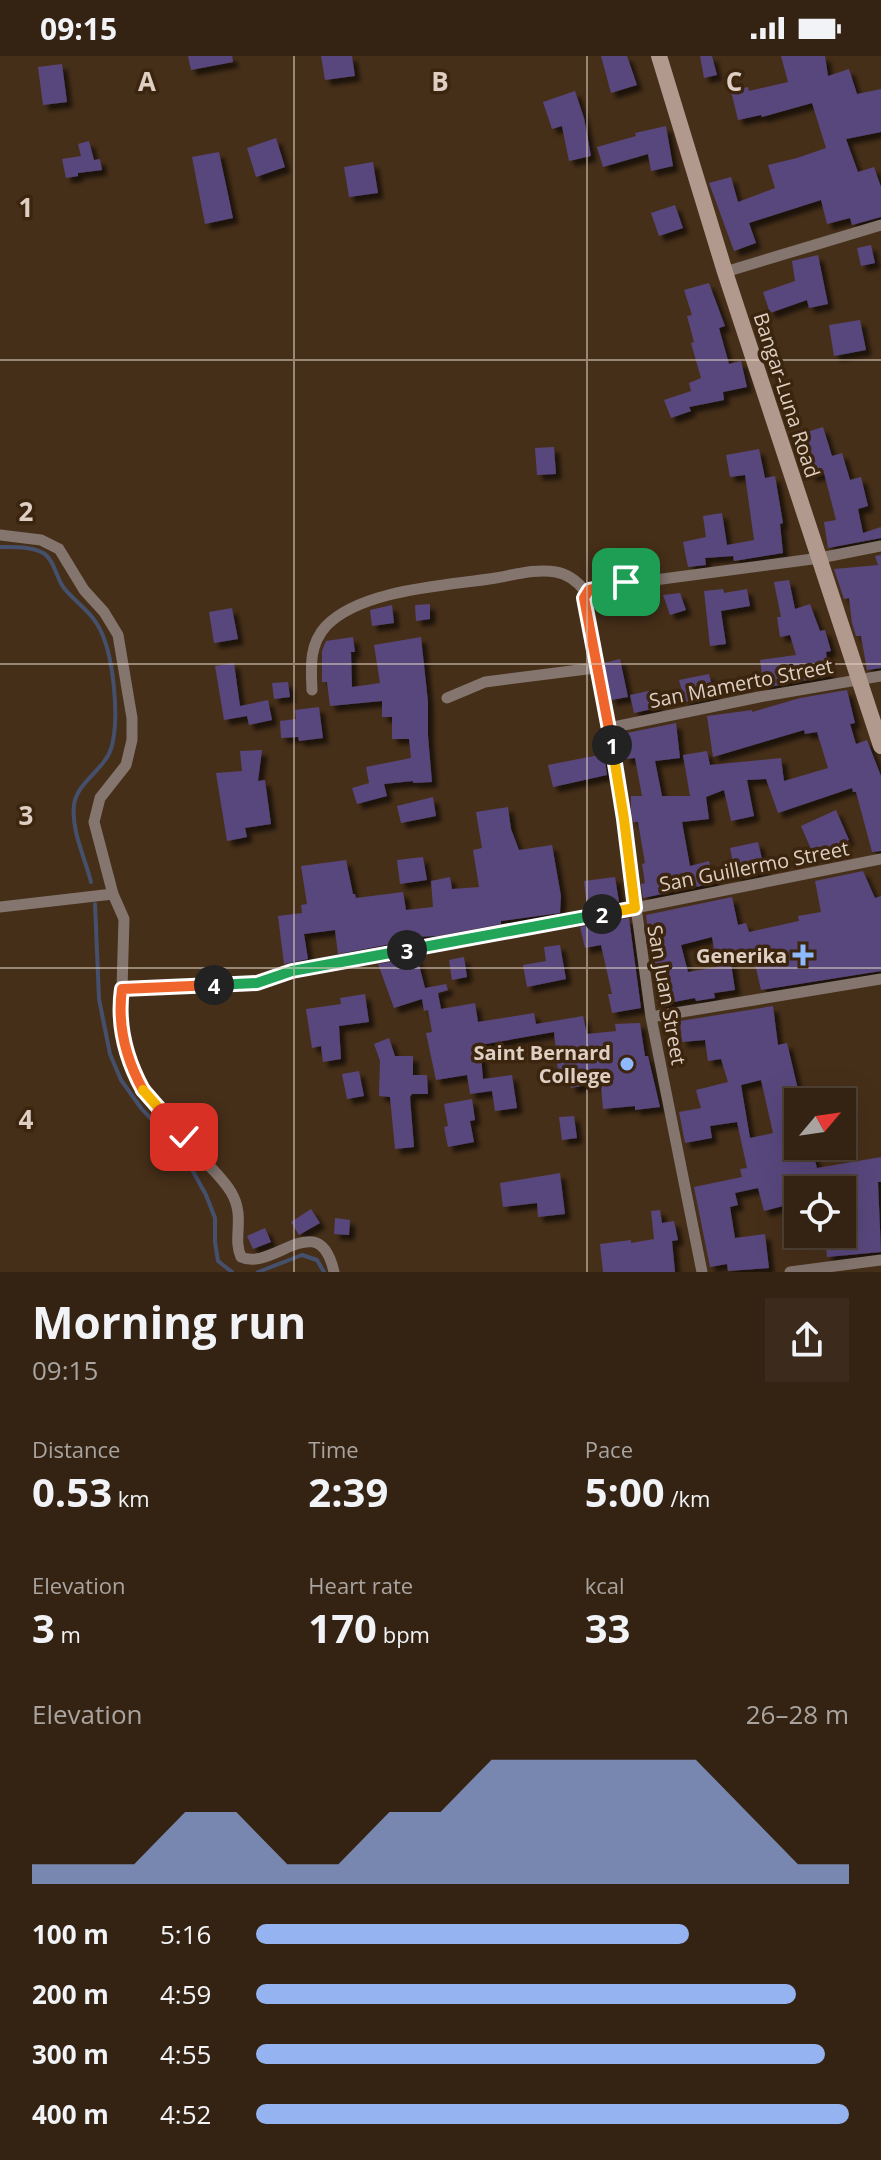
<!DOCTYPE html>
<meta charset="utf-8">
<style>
:root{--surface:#342313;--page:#3c2b1c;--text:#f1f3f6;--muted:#a9a4a0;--line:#4e4033;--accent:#95b2f1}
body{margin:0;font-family:"Open Sans",sans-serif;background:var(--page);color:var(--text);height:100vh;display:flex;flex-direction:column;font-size:30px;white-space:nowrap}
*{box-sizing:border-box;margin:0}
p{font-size:26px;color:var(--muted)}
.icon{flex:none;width:44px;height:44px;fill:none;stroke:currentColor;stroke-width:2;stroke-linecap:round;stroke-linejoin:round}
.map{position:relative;height:1216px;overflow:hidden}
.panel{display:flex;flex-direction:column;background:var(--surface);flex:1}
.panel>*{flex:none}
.needle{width:52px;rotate:61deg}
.buttons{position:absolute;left:784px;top:1032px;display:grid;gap:16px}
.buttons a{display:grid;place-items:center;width:72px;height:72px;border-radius:0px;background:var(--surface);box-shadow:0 8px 32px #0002,0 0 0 2px var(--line);font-size:40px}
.pin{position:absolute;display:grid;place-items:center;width:68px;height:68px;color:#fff;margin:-34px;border-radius:16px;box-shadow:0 4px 12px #0006}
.km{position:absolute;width:40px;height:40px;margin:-20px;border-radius:50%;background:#222;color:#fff;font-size:22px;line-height:40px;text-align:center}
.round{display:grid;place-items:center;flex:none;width:84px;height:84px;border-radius:0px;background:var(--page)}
.head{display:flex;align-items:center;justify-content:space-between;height:136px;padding:0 32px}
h1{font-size:44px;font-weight:700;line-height:60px}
.figures{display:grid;grid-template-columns:repeat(3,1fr);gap:12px;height:136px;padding:8px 32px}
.figures div{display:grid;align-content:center}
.figures b{font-size:40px;font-weight:700}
.figures small{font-size:22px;font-weight:400}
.figures p{font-size:22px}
.chart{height:224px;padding:16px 32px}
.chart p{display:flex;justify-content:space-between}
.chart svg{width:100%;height:144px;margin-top:8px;fill:var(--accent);opacity:.7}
ul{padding:0 32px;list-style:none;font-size:26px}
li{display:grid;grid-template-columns:128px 96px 1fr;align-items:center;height:60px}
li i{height:20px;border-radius:10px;background:var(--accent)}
.status{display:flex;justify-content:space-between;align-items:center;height:56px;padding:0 40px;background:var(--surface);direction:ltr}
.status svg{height:22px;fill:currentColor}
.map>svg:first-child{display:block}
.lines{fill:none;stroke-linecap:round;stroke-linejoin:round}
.stream{stroke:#45506c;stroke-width:4}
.building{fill:#59467c;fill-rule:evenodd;filter:url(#shadow)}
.street{stroke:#84756e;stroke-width:11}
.secondary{stroke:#b1998d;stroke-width:16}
.split-1-casing{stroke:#fff;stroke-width:16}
.split-2-casing{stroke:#fff;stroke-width:16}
.split-3-casing{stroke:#fff;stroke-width:16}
.split-4-casing{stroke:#fff;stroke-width:16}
.split-5-casing{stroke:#fff;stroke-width:16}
.split-6-casing{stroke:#fff;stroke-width:16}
.split-1{stroke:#f0652b;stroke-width:10}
.split-2{stroke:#f5b400;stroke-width:10}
.split-3{stroke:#22a559;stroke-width:10}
.split-4{stroke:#22a559;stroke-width:10}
.split-5{stroke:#f0652b;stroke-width:10}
.split-6{stroke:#f5b400;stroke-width:10}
.grid{fill:none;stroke:#decfc2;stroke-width:2;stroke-opacity:0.55}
.poi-dot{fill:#8eb9fd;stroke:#3c250f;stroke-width:3}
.labels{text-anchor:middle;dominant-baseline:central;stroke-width:7;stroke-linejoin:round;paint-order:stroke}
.street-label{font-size:20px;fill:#decfc2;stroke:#3c250f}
.poi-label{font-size:20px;font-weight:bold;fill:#decfc2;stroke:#3c250f;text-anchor:end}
.grid-label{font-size:26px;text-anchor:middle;font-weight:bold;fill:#decfc2;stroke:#3c250f;stroke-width:7;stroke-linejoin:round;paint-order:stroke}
</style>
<div class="status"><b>09:15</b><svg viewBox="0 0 49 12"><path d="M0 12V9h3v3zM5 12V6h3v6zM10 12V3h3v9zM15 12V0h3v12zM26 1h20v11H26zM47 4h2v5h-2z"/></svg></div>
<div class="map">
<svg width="881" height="1216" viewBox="0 0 881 1216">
<defs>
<filter id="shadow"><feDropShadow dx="5.5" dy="5.5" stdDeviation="2" flood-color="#0009"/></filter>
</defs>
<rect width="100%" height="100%" fill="#462f19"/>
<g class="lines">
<path class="stream" d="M 0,491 C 13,491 37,490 47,500 C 55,508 57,523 64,532 C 74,545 89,554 97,568 C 114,595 120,663 111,693 C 104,714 77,726 74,749 C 71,774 85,802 91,826
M 95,848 L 99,943 L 110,998 L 121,1024 L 141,1052 L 184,1099 L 206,1139 L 215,1162 L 215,1186 L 218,1205 L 232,1216
M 258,1216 L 302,1199 L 317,1204 L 324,1216"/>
</g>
<path class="building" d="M 188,0 L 232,0 L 233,6 L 191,14 Z
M 321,0 L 352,0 L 355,20 L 325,24 Z
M 601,0 L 627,0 L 637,29 L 611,37 Z
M 700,0 L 712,0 L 717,19 L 704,22 Z
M 781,0 L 825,0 L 828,20 L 849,13 L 857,38 L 881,33 L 881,76 L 846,83 L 858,116 L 874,111 L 881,131 L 881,161 L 852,169 L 850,162 L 827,168 L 821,144 L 749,167 L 756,187 L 734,195 L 709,127 L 731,121 L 738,146 L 775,132 L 768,109 L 797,102 L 826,92 L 812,47 L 762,61 L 761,59 L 738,64 L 731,35 L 748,31 L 749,35 L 788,26 Z
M 62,8 L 67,46 L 43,49 L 38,11 Z
M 575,35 L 584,62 L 591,100 L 569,105 L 562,70 L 552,73 L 543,46 Z
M 666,70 L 673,110 L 651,115 L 648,98 L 603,111 L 597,91 L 636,80 L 635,77 Z
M 276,82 L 285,111 L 256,121 L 247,92 Z
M 89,85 L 94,104 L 100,103 L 102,114 L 78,117 L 78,120 L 66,122 L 62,103 L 81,100 L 78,88 Z
M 219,96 L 233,162 L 205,168 L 192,101 Z
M 373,106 L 378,137 L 349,141 L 344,111 Z
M 675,149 L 683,172 L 659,180 L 651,157 Z
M 871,189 L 875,207 L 861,210 L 857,192 Z
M 818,199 L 828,248 L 809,252 L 807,244 L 770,257 L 763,236 L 795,225 L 792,205 Z
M 709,227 L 725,270 L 719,272 L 729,308 L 741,305 L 747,331 L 723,336 L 724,344 L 689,351 L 691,355 L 671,362 L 664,344 L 691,335 L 689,327 L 701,322 L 691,287 L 694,286 L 687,260 L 692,259 L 684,234 Z
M 860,264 L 866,294 L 834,300 L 829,269 Z
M 823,371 L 832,400 L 842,397 L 850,424 L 861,421 L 868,450 L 858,453 L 863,477 L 881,471 L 881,482 L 828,492 L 824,466 L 836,464 L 824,417 L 811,421 L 803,396 L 799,397 L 794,380 Z
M 554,391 L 556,418 L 537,419 L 535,392 Z
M 759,393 L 765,422 L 775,420 L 783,467 L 780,468 L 783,497 L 734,505 L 733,500 L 705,502 L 706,509 L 688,511 L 683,486 L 706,481 L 703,460 L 722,457 L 727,489 L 754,484 L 745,419 L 730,421 L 726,399 Z
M 881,499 L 881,612 L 867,614 L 861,580 L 856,580 L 852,567 L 849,542 L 844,543 L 834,513 L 878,509 L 875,500 Z
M 789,524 L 795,553 L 810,548 L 820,575 L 825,574 L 831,595 L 826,596 L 829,620 L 764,632 L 760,604 L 796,599 L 790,579 L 780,581 L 777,561 L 781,561 L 774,526 Z
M 723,533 L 724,537 L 747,533 L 750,550 L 721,555 L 726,588 L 710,590 L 704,535 Z
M 680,537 L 686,554 L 670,559 L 663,539 Z
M 430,548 L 430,563 L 416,565 L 415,549 Z
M 392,549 L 394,567 L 372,570 L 370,554 Z
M 232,552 L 238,583 L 214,587 L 209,556 Z
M 353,581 L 355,596 L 351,596 L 352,631 L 380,627 L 374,589 L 421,581 L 428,646 L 428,680 L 432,726 L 413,727 L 413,725 L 384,728 L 387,740 L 357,748 L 352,732 L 369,727 L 366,711 L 411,702 L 409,683 L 392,683 L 392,661 L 382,661 L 382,645 L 330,650 L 327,626 L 322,626 L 322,595 L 326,585 Z
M 620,603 L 628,641 L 611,644 L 604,607 Z
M 234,607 L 240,650 L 268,644 L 272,664 L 249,669 L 247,660 L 224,664 L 215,610 Z
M 709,618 L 715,642 L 685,646 L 679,624 Z
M 288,626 L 290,641 L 274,643 L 272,627 Z
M 653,634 L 657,652 L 634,657 L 630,639 Z
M 847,634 L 855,667 L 850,668 L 856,688 L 867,684 L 881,720 L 881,795 L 872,796 L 856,736 L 853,736 L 852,732 L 778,757 L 766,723 L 747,724 L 754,760 L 731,765 L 724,734 L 706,741 L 709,763 L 682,766 L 690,810 L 709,805 L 715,827 L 643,842 L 641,828 L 645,827 L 642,808 L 645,807 L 638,766 L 633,766 L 631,755 L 631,740 L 642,740 L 635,702 L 625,703 L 622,678 L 676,667 L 680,702 L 655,705 L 662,740 L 690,740 L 683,699 L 707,695 L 710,709 L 781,702 L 784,725 L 828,712 L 817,676 L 805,678 L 804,674 L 713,701 L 707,660 L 752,654 L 752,656 L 800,642 Z
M 319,651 L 323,682 L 299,685 L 298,681 L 281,682 L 280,665 L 296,663 L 295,654 Z
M 262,694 L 258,725 L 265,724 L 271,768 L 245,772 L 247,781 L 227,785 L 216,717 L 242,715 L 240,695 Z
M 604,698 L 607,719 L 553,731 L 548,709 Z
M 433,741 L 436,760 L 401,767 L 397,750 Z
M 508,751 L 511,773 L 519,794 L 552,789 L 561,840 L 560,857 L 501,865 L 501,868 L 438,880 L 412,881 L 412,884 L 338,898 L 335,874 L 304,878 L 308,903 L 284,908 L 278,860 L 302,857 L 301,849 L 307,848 L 301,810 L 346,804 L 353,838 L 355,838 L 356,842 L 403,836 L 406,854 L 433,851 L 431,825 L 450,821 L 452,833 L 479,831 L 473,794 L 482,792 L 476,756 Z
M 836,754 L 849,784 L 814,800 L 801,770 Z
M 758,786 L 765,815 L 736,821 L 730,792 Z
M 423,801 L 427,824 L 400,828 L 397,804 Z
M 863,815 L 875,842 L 881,840 L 881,915 L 761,934 L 752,894 L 730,900 L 735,934 L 714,937 L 715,942 L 696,945 L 695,942 L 658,949 L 646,859 L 732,841 L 738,869 L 746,867 L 749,876 L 799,865 L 798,860 L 821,856 L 815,825 ZM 712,881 L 717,911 L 688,916 L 681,889 Z
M 615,821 L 619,846 L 587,852 L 584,825 Z
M 629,862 L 641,952 L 612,957 L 608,938 L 612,938 L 601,889 L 585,892 L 580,871 Z
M 560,889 L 566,923 L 527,931 L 523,909 L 546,905 L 544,891 Z
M 417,901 L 425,932 L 446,928 L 448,934 L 438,937 L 441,953 L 475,947 L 478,966 L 534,957 L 536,968 L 583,960 L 587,978 L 616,975 L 615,968 L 640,967 L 645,1000 L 648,1000 L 660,1051 L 635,1054 L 635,1050 L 603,1053 L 601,1030 L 597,1031 L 596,1027 L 571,1032 L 568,1014 L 558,1015 L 554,976 L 480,989 L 483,1023 L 512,1019 L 517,1052 L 495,1055 L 492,1035 L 470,1038 L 467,1019 L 436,1024 L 426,977 L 432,976 L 428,954 L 424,955 L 422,943 L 394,952 L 378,908 Z
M 464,901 L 467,921 L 452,924 L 449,904 Z
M 365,938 L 369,966 L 339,970 L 341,1003 L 323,1006 L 321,990 L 312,992 L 306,953 L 341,948 L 340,942 Z
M 773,950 L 778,989 L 787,987 L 801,1046 L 798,1046 L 798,1090 L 811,1090 L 817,1112 L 881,1101 L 881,1126 L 878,1126 L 881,1196 L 827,1201 L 825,1178 L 842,1178 L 842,1134 L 798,1134 L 798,1158 L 788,1159 L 787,1149 L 764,1155 L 758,1132 L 735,1137 L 738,1149 L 730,1151 L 735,1182 L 765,1178 L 769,1212 L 728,1215 L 727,1208 L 710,1211 L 694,1131 L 742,1121 L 740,1113 L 747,1112 L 737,1066 L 710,1070 L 712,1082 L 685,1087 L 679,1056 L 701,1052 L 696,1034 L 728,1026 L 721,1003 L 708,1005 L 705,984 L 682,986 L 680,965 ZM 761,1024 L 773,1077 L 750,1082 L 741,1029 Z
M 389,982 L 395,1000 L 413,1000 L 413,1019 L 427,1019 L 428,1038 L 412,1038 L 410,1041 L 414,1091 L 395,1093 L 390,1041 L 379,1040 L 380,1005 L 374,988 Z
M 359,1015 L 364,1040 L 347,1043 L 342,1018 Z
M 472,1043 L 475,1064 L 470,1065 L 474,1086 L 448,1091 L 444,1071 L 448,1070 L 444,1048 Z
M 574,1060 L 577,1082 L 562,1084 L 559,1061 Z
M 560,1117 L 565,1158 L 538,1161 L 537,1147 L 503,1151 L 500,1127 Z
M 311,1153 L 320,1167 L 299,1179 L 291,1166 Z
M 660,1154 L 662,1167 L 674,1165 L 678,1184 L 672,1185 L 675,1216 L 603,1216 L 600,1188 L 631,1184 L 631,1187 L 654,1183 L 651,1155 Z
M 335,1162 L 350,1164 L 349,1179 L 334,1178 Z
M 265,1172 L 271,1186 L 253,1193 L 247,1180 Z"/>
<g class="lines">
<path class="street" d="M 725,216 L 881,169
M 0,479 L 41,484 L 59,493 L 84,534 L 104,556 L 118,579 L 132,662 L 132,684 L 126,709 L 100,742 L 94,766 L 113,838
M 312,634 C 311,610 309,589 326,570 C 361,534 442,530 489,523 C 511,520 534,512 556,516 C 569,518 578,526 586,536
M 447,642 L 485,626 L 595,612
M 609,672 L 759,641 L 881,620
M 0,851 L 113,838 L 124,863 L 122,933 L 244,929 L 292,915 L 635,852 L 881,803
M 122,933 C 111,1010 157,1051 203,1103 C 212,1113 224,1124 231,1136 C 246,1161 232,1181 241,1201 C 273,1216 319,1149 334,1216
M 651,961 L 881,923
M 702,1216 L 651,961 L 624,763 L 584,542 L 586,536 L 602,531 L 820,502 L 881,490
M 790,1216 L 881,1204"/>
<path class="secondary" d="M 659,0 L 725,216 L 881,690"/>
</g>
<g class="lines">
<defs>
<path id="split-1" d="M 612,689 L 584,542 L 589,534 L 626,526"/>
<path id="split-2" d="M 602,858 L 635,852 L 624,763 L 612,689"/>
<path id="split-3" d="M 407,894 L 602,858"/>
<path id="split-4" d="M 214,929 L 257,927 L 292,915 L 407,894"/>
<path id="split-5" d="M 143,1034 C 126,1003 117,968 122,933 L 214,929"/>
<path id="split-6" d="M 143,1034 L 184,1081"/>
</defs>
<use href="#split-1" class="split-1-casing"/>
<use href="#split-2" class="split-2-casing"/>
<use href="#split-3" class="split-3-casing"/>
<use href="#split-4" class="split-4-casing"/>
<use href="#split-5" class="split-5-casing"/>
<use href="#split-6" class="split-6-casing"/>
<use href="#split-1" class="split-1"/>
<use href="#split-2" class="split-2"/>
<use href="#split-3" class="split-3"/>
<use href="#split-4" class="split-4"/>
<use href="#split-5" class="split-5"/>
<use href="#split-6" class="split-6"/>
</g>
<path class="grid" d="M 294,0 L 294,1216M 587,0 L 587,1216M 0,304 L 881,304M 0,608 L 881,608M 0,912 L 881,912"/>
<g class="poi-dot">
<path d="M799 887h8v8h8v8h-8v8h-8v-8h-8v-8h8z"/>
<circle cx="627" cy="1008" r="8"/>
</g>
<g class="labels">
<g class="street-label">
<text transform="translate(787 339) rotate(72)">Bangar-Luna Road</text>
<text transform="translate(741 627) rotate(-11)">San Mamerto Street</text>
<text transform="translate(754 810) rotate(-11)">San Guillermo Street</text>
<text transform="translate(667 939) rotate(80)">San Juan Street</text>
</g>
<g class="poi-label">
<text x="787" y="899">Generika</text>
<text x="611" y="996">Saint Bernard<tspan x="611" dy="23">College</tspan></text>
</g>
</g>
<g class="grid-label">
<text x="147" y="35">A</text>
<text x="440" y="35">B</text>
<text x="734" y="35">C</text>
<text x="26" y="161">1</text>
<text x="26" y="465">2</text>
<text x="26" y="769">3</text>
<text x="26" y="1073">4</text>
</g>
</svg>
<div class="buttons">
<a><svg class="needle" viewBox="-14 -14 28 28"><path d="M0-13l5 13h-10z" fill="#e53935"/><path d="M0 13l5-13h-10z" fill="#a9a4a0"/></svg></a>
<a><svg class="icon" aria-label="locate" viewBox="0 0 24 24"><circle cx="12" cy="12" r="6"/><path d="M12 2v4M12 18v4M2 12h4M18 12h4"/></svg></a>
</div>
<div class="pin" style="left:626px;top:526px;background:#1e9e55"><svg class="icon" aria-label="arrive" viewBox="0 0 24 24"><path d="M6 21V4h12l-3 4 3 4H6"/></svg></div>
<div class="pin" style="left:184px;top:1081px;background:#d93025"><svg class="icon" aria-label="check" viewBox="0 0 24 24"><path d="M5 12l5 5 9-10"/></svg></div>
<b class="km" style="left:612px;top:689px">1</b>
<b class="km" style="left:602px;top:858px">2</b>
<b class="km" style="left:407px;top:894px">3</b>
<b class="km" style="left:214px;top:929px">4</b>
</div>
<section class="panel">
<div class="head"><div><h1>Morning run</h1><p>09:15</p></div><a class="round"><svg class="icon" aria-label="share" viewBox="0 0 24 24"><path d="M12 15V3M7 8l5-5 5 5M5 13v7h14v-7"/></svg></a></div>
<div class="figures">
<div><p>Distance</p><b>0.53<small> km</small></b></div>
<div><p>Time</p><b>2:39</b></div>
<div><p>Pace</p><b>5:00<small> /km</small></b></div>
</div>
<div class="figures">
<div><p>Elevation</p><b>3<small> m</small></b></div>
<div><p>Heart rate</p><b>170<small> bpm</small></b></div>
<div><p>kcal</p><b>33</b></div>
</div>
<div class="chart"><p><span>Elevation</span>26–28 m</p>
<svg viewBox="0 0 160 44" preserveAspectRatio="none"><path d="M0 44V38L10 38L20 38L30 22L40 22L50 38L60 38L70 22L80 22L90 6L100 6L110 6L120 6L130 6L140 22L150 38L160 38V44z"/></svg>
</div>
<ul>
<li><b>100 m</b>5:16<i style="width:73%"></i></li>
<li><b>200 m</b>4:59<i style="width:91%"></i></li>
<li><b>300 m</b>4:55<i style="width:96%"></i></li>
<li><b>400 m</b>4:52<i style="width:100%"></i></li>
</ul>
</section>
